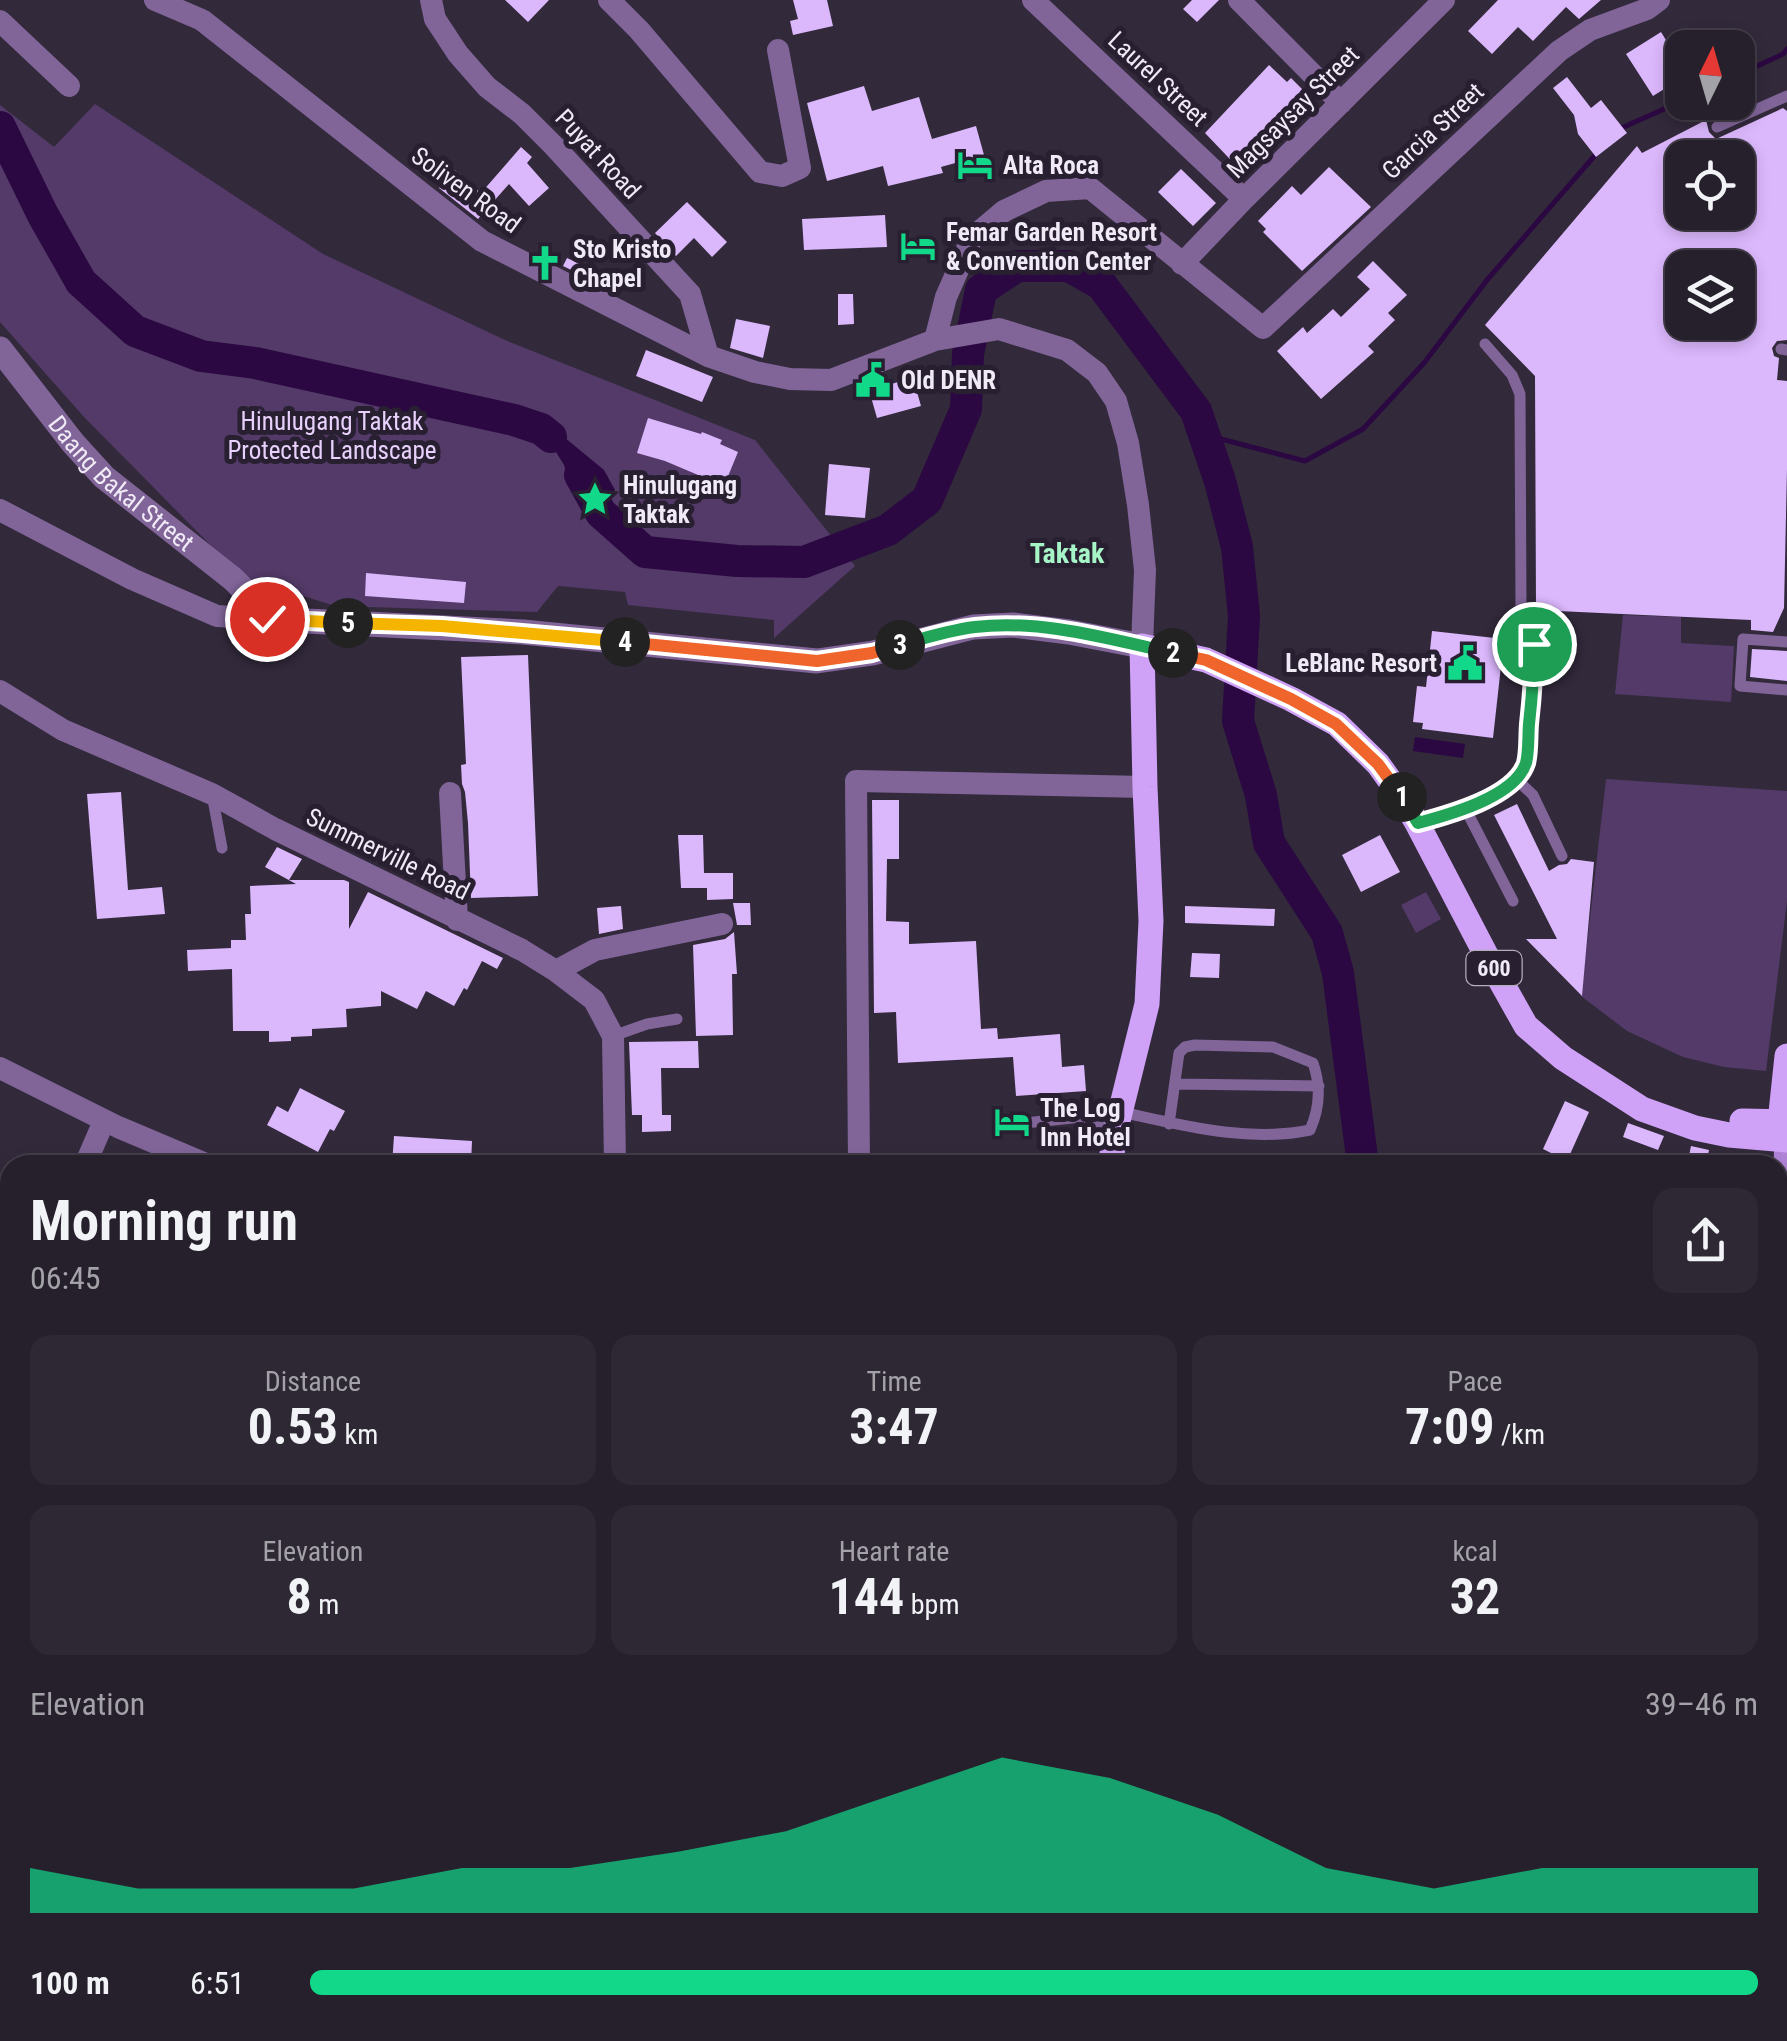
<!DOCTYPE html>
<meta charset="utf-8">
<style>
:root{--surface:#261f2c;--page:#2e2734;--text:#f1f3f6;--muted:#a4a2a9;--line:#423d48;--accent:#12d98a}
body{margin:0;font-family:"Roboto Condensed",sans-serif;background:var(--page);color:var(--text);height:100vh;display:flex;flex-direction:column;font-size:38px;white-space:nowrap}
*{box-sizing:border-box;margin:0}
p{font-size:32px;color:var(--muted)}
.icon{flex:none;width:55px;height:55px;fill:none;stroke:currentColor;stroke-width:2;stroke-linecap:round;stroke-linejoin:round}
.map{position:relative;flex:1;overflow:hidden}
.panel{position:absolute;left:0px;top:1155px;width:1788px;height:888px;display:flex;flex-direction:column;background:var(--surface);border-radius:30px 30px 0 0;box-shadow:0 5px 15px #0003,0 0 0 2px var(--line)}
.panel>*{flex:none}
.needle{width:65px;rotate:5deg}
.fabs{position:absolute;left:1665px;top:30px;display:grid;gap:20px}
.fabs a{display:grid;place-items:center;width:90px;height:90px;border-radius:20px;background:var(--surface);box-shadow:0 5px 15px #0003,0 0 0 2px var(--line);font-size:50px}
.pin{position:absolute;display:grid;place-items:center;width:85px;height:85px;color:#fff;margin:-42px;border:5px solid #fff;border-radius:50%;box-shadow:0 2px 10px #0007}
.km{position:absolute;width:50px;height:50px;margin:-25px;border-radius:50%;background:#222;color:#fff;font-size:28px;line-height:50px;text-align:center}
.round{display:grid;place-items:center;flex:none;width:105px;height:105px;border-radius:20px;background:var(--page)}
.head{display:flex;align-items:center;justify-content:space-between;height:170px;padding:0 30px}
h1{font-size:55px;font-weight:700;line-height:75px}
.metrics{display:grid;grid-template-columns:repeat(3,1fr);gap:15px;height:170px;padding:10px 30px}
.metrics div{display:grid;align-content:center;border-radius:20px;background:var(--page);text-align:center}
.metrics b{font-size:50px;font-weight:700}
.metrics small{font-size:28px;font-weight:400}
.metrics p{font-size:28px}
.chart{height:280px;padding:20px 30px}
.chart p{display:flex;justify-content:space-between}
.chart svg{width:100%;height:180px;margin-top:10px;fill:var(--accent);opacity:.7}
ul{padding:0 30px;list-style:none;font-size:32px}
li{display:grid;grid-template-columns:160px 120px 1fr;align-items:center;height:75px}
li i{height:25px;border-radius:12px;background:var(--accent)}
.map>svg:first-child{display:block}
.green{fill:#533a68}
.water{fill:#2b0841}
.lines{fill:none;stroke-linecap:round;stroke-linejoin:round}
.stream{stroke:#2b0841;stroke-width:5}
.river{stroke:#2b0841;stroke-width:32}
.building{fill:#dbb7fc;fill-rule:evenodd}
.service{stroke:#816599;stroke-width:11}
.minor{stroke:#816599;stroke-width:22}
.tertiary{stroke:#816599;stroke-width:25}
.secondary{stroke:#b083d7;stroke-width:25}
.primary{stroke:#cfa2f7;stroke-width:25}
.split-1-casing{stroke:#fff;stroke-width:20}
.split-2-casing{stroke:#fff;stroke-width:20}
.split-3-casing{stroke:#fff;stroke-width:20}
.split-4-casing{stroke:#fff;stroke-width:20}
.split-5-casing{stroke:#fff;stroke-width:20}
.split-6-casing{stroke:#fff;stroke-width:20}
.split-1{stroke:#22a559;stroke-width:12}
.split-2{stroke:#f0652b;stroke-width:12}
.split-3{stroke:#22a559;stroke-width:12}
.split-4{stroke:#f0652b;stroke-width:12}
.split-5{stroke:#f5b400;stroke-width:12}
.split-6{stroke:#f5b400;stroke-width:12}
.labels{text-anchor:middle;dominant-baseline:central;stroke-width:10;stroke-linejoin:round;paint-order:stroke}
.shield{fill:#281f30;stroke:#b4adbb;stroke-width:2.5}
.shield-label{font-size:22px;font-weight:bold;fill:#f0eaf6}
.street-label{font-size:25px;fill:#f0eaf6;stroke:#281f30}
.poi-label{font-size:25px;font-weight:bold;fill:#f0eaf6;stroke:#281f30;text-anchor:start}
.park-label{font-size:25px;fill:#e8d2fd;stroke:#281f30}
.neighbourhood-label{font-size:28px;font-weight:bold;fill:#a6f5c7;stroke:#281f30}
</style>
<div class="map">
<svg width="1787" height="2041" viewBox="0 0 1787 2041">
<rect width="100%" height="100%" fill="#32293b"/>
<path class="green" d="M 95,104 L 323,254 L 505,340 L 755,440 L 855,566 L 774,638 L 774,620 L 628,605 L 625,592 L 558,586 L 537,612 L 335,606 L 241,576 L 84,417 L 0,322 L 0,105 L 54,147 Z
M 1623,615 L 1681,617 L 1681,643 L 1734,646 L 1731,702 L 1615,694 Z
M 1606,779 L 1787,791 L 1787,901 L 1766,1071 L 1724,1067 L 1683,1057 L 1627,1031 L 1581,996 Z
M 1426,892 L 1441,919 L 1416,933 L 1401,905 Z"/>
<path class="water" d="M 514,420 L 547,423 L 604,470 L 615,490 L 601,513 L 587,519 L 579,497 L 570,486 L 564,465 L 556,452 L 537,434 Z
M 1415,737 L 1465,744 L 1463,758 L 1413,751 Z"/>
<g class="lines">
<path class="stream" d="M 1738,75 L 1783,54 L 1787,49
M 1617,130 L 1682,101
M 1202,434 L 1305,461 L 1363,429 L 1424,363 L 1487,280 L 1597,153"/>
<path class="river" d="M 0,127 L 43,215 L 81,282 L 135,331 L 201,356 L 255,363 L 514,420 L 541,429 L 551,437
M 580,475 L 601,513 L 645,552 L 737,561 L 804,562 L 888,530 L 927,500 L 966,409 L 968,354 L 981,290 L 1017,266 L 1069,266 L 1101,284 L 1196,411 L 1220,481 L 1237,547 L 1244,616 L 1238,721 L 1261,795 L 1269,843 L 1327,933 L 1338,973 L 1363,1165"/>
</g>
<path class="building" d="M 505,0 L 549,0 L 528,22 Z
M 793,0 L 827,0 L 833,26 L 793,35 L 790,21 L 798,19 Z
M 1192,0 L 1219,0 L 1197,22 L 1183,9 Z
M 1498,0 L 1601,0 L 1579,19 L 1566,7 L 1533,41 L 1518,27 L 1492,54 L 1468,31 Z
M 1661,32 L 1682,66 L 1682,78 L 1653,96 L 1626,54 Z
M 1269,65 L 1287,82 L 1291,78 L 1312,99 L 1294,117 L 1291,114 L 1265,139 L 1274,148 L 1246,176 L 1205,133 Z
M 1567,77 L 1591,108 L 1601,100 L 1627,133 L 1596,157 L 1578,134 L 1574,115 L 1553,88 Z
M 864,86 L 872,111 L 919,97 L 932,139 L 976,126 L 984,155 L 941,167 L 943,173 L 888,186 L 883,166 L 827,181 L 807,103 Z
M 1783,108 L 1787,111 L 1787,340 L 1777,341 L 1772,348 L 1774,356 L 1779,358 L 1777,380 L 1787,381 L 1787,469 L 1784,608 L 1773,632 L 1751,630 L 1751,620 L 1536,610 L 1535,376 L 1485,325 L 1637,146 L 1642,153 L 1706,120 L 1709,132 L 1716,139 ZM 1682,158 L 1738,158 L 1738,212 L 1682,212 ZM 1682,268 L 1738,268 L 1738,322 L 1682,322 Z
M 521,147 L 532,157 L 527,163 L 549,188 L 529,206 L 509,184 L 478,219 L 439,188 L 455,170 L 481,193 Z
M 1329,167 L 1371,207 L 1302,271 L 1263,232 L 1266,229 L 1258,221 L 1292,186 L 1301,195 Z
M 1181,169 L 1216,203 L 1193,226 L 1158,192 Z
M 687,202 L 727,242 L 712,257 L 694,238 L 676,256 L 655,233 Z
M 885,215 L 887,247 L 804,250 L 802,219 Z
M 567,258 L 602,274 L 598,283 L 563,266 Z
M 1373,261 L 1407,295 L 1388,313 L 1395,320 L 1368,346 L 1374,352 L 1321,399 L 1277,351 L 1303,327 L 1307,333 L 1333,309 L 1341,317 L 1370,289 L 1357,277 Z
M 838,294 L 853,294 L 854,324 L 838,325 Z
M 736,319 L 770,326 L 763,358 L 730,348 Z
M 646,350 L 713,377 L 702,402 L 636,376 Z
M 913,378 L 921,406 L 877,418 L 869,390 Z
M 648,418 L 701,434 L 702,432 L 722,440 L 720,444 L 738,452 L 724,486 L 665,461 L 637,453 Z
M 829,464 L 870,468 L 865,518 L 825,515 Z
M 366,573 L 466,582 L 464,603 L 365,596 Z
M 1432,631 L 1504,639 L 1493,738 L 1422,729 L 1423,723 L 1413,722 L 1417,686 L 1426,687 Z
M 1752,649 L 1787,651 L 1787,681 L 1750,677 Z
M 528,655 L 538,896 L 471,898 L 468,823 L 465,792 L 462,784 L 461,765 L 466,764 L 461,657 Z
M 121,792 L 128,890 L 162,887 L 165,914 L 97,919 L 87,794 Z
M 872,800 L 899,800 L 899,859 L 887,859 L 886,921 L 909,922 L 909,944 L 976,941 L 981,1029 L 997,1028 L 998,1039 L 1060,1034 L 1062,1067 L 1084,1065 L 1086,1091 L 1016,1096 L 1013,1057 L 898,1063 L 896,1012 L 874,1013 Z
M 1517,804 L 1549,871 L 1559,865 L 1567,864 L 1571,859 L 1594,862 L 1582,996 L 1526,939 L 1557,939 L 1494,815 Z
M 678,835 L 703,835 L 704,873 L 733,873 L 733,899 L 707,900 L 707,888 L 681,888 Z
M 1380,835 L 1400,872 L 1361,892 L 1342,855 Z
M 277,847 L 302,859 L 289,880 L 344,880 L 349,882 L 349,929 L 368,892 L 503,958 L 497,969 L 482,961 L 467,990 L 464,988 L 454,1006 L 426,991 L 417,1009 L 381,991 L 381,1006 L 346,1009 L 347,1027 L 312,1029 L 312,1036 L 291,1037 L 291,1041 L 269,1042 L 269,1031 L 233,1031 L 232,969 L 188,971 L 187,950 L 231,948 L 231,940 L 246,940 L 245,914 L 251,914 L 250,886 L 296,884 L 265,867 Z
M 733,903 L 750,903 L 751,925 L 737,925 Z
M 621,906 L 623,929 L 599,934 L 597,908 Z
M 1185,906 L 1275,909 L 1274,926 L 1185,923 Z
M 734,932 L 737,974 L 732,974 L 733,1035 L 696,1036 L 693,945 L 725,939 Z
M 1192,953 L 1220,954 L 1219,978 L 1190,977 Z
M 698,1041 L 699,1068 L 661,1068 L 662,1115 L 671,1115 L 671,1131 L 642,1132 L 642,1115 L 632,1115 L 629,1042 Z
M 300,1088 L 345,1111 L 334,1131 L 330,1129 L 318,1152 L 267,1125 L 277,1106 L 288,1112 Z
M 1565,1101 L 1589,1112 L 1567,1161 L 1543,1149 Z
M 1628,1123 L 1664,1136 L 1658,1150 L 1623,1137 Z
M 394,1136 L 472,1141 L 471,1165 L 392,1165 Z
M 1691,1146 L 1709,1150 L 1706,1165 L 1688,1161 Z"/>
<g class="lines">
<path class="service" d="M 1717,127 L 1787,96
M 1781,349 L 1787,350
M 1787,642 L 1743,639 L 1740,686 L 1787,690
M 1516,779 L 1533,795 L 1562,856
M 212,794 L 222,848
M 1466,810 L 1513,901
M 1417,823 C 1449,815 1510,799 1524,767 C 1531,753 1530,722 1531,705 C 1533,686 1538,663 1533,644 C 1530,630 1524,624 1521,608 L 1520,394 L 1512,375 L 1485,344
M 613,1036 L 647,1024 L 677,1019
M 1175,1084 L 1319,1086
M 1121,1112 C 1181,1125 1248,1143 1310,1130 C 1320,1108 1321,1086 1313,1063 L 1273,1047 L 1195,1045 L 1185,1047 L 1179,1053 L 1169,1124
M 1025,1123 L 1082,1117 L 1100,1124 L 1117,1125
M 0,1346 L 10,1327
M 1778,1655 L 1787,1656
M 1778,1908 L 1787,1908
M 1089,2032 L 1098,2041
M 1145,2032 L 1146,2041"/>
<path class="minor" d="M 155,0 L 202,20 L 482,241 L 708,356 L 755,372 L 790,379 L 831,380 L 935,340 L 999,329 L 1067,350 L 1097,373 L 1116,401 L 1128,443 L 1138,505 L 1145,570 L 1142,646
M 431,0 L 435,19 L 458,54 L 487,87 L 522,114 L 554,146 L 690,294 L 708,356
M 609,0 L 639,30 L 760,172 L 782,176 L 800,168 L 778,50
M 1033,0 L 1244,199
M 1239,0 L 1341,103
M 0,21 L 69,86
M 1182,264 L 1244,199 L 1444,0
M 935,340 L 946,297 L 972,238 L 1004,211 L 1046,191 L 1090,188 L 1263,328 L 1559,51 L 1590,30 L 1647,9 L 1659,0
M 0,510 L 132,579 L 217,616 L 267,619
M 0,691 L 63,730 L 212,794 L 275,829 L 522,950 L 556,971 L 594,1000 L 613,1036 L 615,1165
M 450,793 L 457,920
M 556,971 L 595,950 L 722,924
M 0,1068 L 118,1127 L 208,1165
M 85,1165 L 104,1121
M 859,1165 L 856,781 L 1145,787
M 0,1251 L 10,1257
M 1778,1302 L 1787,1302
M 1382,2041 L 1383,2032
M 1415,2041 L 1421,2032"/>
<path class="tertiary" id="s1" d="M 0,349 L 73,443 L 104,477 L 233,579 L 250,596 L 267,619 L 523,632 L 817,661 L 873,653 L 973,627 L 1013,625 L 1069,632 L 1142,646"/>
<path class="secondary" d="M 1787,1140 L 1785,1188 L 1787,1200
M 1778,1612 L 1787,1511
M 1727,2041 L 1728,2032"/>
<path class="primary" d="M 1742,1121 L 1787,1122
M 1785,1136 L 1780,1122 L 1787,1056
M 1110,1165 L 1117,1125 L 1147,1004 L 1151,921 L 1145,787 L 1142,646 L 1206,660 L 1291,699 L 1337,724 L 1378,764 L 1401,796 L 1417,823 L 1485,953 L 1526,1026 L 1563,1058 L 1642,1109 L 1695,1128 L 1729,1135 L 1787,1140
M 1197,2032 L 1198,2041"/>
</g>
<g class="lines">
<defs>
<path id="split-1" d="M 1402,797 L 1418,823 C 1448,815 1515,797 1526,763 C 1529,752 1528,736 1529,724 C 1532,697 1534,671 1534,644"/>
<path id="split-2" d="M 1173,653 L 1206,660 L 1291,699 L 1336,724 L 1378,764 L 1402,797"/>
<path id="split-3" d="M 900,645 C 924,638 950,630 975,627 C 1041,619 1109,639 1173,653"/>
<path id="split-4" d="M 625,642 L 817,661 L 872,653 L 900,645"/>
<path id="split-5" d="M 348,623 L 442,626 L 625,642"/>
<path id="split-6" d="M 267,619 L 348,623"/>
</defs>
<use href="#split-1" class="split-1-casing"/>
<use href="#split-2" class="split-2-casing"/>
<use href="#split-3" class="split-3-casing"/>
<use href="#split-4" class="split-4-casing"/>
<use href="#split-5" class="split-5-casing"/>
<use href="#split-6" class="split-6-casing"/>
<use href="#split-1" class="split-1"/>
<use href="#split-2" class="split-2"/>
<use href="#split-3" class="split-3"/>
<use href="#split-4" class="split-4"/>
<use href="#split-5" class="split-5"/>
<use href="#split-6" class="split-6"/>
</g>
<defs>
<symbol id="hotel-bare" viewBox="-9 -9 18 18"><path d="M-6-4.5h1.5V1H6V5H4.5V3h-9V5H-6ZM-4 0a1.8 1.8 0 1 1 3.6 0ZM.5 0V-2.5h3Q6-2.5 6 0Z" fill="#12d98a" stroke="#281f30" stroke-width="2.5" paint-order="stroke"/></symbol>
<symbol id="church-bare" viewBox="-9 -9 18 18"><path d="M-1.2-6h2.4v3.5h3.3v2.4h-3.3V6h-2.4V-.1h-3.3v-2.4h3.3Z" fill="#12d98a" stroke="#281f30" stroke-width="2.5" paint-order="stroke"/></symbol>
<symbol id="civic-bare" viewBox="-9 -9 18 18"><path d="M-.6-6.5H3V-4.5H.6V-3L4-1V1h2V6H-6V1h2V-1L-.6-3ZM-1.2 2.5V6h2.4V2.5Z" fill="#12d98a" stroke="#281f30" stroke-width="2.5" paint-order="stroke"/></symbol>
<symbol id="sight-bare" viewBox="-9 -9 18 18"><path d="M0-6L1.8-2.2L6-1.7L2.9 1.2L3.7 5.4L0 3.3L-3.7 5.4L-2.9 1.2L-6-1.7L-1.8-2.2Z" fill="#12d98a" stroke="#281f30" stroke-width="2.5" paint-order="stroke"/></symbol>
</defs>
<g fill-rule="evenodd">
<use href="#hotel-bare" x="950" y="140" width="50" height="50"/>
<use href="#hotel-bare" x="893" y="221" width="50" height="50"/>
<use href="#church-bare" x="520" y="238" width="50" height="50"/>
<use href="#civic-bare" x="848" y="355" width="50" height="50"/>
<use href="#sight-bare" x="570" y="474" width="50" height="50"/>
<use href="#civic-bare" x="1440" y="638" width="50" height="50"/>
<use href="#hotel-bare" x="987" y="1097" width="50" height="50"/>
</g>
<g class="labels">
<rect class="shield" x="1466.5" y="951" width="55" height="34" rx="8"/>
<g class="shield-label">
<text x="1494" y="968">600</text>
</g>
<g class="street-label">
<text transform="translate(1158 79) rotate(43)">Laurel Street</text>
<text transform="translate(1293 112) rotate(-45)">Magsaysay Street</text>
<text transform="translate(1433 131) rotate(-43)">Garcia Street</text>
<text transform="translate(598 154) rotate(47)">Puyat Road</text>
<text transform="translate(466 190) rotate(36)">Soliven Road</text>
<text stroke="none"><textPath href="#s1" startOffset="182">Daang Bakal Street</textPath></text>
<text transform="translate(388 854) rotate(26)">Summerville Road</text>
</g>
<g class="poi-label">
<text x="1003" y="165">Alta Roca</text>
<text x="946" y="232">Femar Garden Resort<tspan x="946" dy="29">&amp; Convention Center</tspan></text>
<text x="573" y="249">Sto Kristo<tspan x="573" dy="29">Chapel</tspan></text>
<text x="901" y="380">Old DENR</text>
<text x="623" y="485">Hinulugang<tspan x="623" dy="29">Taktak</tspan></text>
<text x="1437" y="663" text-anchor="end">LeBlanc Resort</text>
<text x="1040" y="1108">The Log<tspan x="1040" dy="29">Inn Hotel</tspan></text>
</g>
<g class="park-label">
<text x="332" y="421">Hinulugang Taktak<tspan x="332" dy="29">Protected Landscape</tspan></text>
</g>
<g class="neighbourhood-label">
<text x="1067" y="553">Taktak</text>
</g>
</g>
</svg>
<div class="fabs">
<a><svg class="needle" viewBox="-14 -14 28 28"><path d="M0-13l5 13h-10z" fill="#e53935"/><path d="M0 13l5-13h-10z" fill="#a4a2a9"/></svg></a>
<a><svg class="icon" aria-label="locate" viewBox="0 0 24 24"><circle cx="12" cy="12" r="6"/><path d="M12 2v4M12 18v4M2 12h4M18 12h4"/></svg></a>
<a><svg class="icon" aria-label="layers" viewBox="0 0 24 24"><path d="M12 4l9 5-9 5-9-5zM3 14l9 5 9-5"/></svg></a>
</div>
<div class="pin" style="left:1534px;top:644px;background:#1e9e55"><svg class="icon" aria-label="arrive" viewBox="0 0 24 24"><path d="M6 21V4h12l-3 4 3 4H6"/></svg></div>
<div class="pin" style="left:267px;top:619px;background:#d93025"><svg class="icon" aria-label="check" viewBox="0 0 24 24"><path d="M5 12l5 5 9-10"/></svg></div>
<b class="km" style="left:1402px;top:797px">1</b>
<b class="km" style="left:1173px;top:653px">2</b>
<b class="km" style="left:900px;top:645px">3</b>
<b class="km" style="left:625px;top:642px">4</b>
<b class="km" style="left:348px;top:623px">5</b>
<section class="panel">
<div class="head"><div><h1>Morning run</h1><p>06:45</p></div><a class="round"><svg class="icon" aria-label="share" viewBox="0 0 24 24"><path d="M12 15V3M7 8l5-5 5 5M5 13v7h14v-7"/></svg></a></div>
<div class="metrics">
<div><p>Distance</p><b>0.53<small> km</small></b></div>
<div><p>Time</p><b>3:47</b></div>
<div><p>Pace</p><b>7:09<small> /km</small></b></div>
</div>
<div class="metrics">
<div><p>Elevation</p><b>8<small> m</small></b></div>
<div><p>Heart rate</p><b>144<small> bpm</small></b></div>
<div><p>kcal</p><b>32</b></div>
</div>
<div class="chart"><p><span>Elevation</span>39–46 m</p>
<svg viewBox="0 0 160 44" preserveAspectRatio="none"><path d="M0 44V33L10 38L20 38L30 38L40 33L50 33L60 29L70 24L80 15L90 6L100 11L110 20L120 33L130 38L140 33L150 33L160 33V44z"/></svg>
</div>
<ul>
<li><b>100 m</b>6:51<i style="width:100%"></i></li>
</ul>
</section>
</div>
